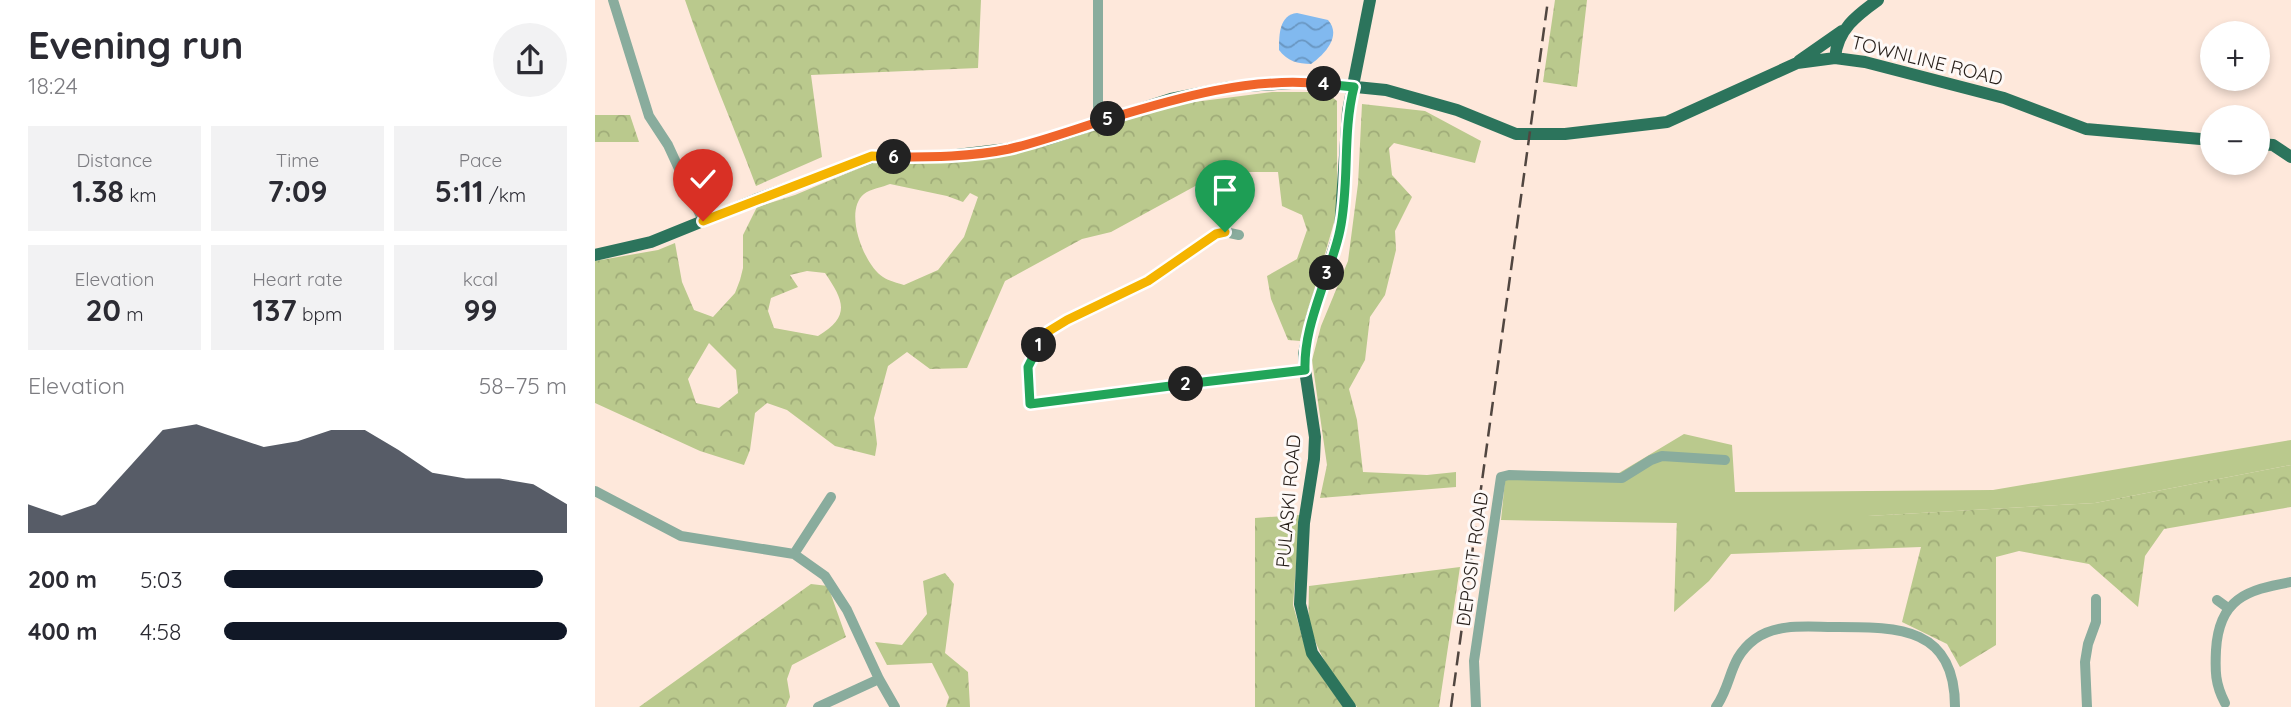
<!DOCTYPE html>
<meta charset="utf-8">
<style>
:root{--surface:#fff;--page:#f2f2f3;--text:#2b2b33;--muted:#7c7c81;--accent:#111827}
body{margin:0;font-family:Quicksand,sans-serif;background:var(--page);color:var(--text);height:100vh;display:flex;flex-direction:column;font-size:26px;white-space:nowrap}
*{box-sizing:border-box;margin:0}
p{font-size:23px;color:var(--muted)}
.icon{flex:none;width:38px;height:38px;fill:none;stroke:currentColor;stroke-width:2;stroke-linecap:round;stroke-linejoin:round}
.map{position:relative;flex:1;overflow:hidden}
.details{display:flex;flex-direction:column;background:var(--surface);width:595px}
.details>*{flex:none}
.fabs{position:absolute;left:1605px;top:21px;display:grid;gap:14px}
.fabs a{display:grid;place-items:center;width:70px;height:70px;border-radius:50%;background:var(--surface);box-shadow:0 4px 10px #0003;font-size:35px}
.pin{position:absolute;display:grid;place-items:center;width:60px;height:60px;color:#fff;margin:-72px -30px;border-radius:50% 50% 50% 0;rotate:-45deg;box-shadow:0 0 7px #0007}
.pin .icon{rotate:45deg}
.km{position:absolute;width:35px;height:35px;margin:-18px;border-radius:50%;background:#222;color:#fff;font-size:19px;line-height:35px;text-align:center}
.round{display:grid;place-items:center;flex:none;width:74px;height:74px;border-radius:37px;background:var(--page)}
.head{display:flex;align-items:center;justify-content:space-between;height:119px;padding:0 28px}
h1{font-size:38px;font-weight:700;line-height:52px}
.stats{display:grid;grid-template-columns:repeat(3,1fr);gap:10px;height:119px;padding:7px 28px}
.stats div{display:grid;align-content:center;border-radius:0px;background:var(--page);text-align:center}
.stats b{font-size:30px;font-weight:700}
.stats small{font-size:19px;font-weight:400}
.stats p{font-size:19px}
.chart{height:196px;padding:14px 28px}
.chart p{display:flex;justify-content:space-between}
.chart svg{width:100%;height:126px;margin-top:7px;fill:var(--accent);opacity:.7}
ul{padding:0 28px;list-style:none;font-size:23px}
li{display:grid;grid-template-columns:112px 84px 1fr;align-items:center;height:52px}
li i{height:18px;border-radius:9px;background:var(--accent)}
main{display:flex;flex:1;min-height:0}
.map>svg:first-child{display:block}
.green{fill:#bac98d}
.forest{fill:url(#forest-crowns);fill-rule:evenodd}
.water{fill:url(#water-waves)}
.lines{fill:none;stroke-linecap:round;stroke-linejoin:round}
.minor{stroke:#89ac9d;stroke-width:10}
.major{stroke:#2c745c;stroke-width:12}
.rail{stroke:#514640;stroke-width:2.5;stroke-dasharray:14 7;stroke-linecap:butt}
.split-1-casing{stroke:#fff;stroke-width:14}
.split-2-casing{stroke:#fff;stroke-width:14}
.split-3-casing{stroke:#fff;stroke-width:14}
.split-4-casing{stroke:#fff;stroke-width:14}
.split-5-casing{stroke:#fff;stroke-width:14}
.split-6-casing{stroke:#fff;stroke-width:14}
.split-7-casing{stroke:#fff;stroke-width:14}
.split-1{stroke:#f5b400;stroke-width:9}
.split-2{stroke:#22a559;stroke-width:9}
.split-3{stroke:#22a559;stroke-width:9}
.split-4{stroke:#22a559;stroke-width:9}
.split-5{stroke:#f0652b;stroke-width:9}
.split-6{stroke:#f0652b;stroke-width:9}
.split-7{stroke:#f5b400;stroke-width:9}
.labels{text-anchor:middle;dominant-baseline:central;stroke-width:6;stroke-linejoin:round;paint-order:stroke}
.street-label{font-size:19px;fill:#261e19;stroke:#fef9f7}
</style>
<main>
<section class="details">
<div class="head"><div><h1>Evening run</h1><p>18:24</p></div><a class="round"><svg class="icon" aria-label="share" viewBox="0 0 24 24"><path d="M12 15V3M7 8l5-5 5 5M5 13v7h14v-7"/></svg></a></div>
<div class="stats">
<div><p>Distance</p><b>1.38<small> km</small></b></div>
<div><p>Time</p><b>7:09</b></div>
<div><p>Pace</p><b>5:11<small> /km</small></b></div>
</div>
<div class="stats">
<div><p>Elevation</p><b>20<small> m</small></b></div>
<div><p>Heart rate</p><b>137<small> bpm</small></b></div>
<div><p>kcal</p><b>99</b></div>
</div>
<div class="chart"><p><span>Elevation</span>58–75 m</p>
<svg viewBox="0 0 160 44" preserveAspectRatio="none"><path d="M0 44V34L10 38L20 34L30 21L40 8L50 6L60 10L70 14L80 12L90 8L100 8L110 15L120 23L130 25L140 25L150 27L160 34V44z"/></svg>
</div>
<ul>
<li><b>200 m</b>5:03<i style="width:93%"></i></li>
<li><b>400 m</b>4:58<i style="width:100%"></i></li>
</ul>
</section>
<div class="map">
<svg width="1696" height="707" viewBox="0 0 1696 707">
<defs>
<pattern id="forest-crowns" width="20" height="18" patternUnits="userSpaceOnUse" patternTransform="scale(1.75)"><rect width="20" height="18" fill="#bac98d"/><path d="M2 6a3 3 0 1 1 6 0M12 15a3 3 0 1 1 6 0" fill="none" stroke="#a0ac79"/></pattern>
<pattern id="water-waves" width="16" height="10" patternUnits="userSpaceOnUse" patternTransform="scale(1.75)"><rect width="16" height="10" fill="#81b9ef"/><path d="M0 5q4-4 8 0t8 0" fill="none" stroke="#6996c1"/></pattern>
</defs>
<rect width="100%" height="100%" fill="#fee8db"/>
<path class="green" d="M 1089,434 L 1137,445 L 1140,492 L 1398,490 L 1696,440 L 1696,465 L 1500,503 L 1273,516 L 1082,516 L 1082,523 L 906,520 L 911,471 L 1024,473 Z"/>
<path class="forest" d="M 90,0 L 386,0 L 383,68 L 216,75 L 227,157 L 161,186 C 138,124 111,63 90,0 Z
M 960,0 L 992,0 L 982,87 L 948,82 Z
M 677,92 L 731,92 L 742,101 L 742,212 L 705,341 L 693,340 L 676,299 L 672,276 L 702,259 L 712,230 L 707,215 L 687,206 L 683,172 L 626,172 L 516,232 L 487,239 L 410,281 L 372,368 L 335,369 L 312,352 L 293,366 L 279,418 L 282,444 L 280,456 L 240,446 L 192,410 L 172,403 L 160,413 L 155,450 L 149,465 L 105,451 L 0,403 L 0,261 L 63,250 L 80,243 L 87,282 L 99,310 L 118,317 L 140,293 L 145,280 L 148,268 L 148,235 L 162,207 L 200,195 L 281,161 L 397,155 L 576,105 ZM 295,184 L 352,196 L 368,202 L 375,193 L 383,197 L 369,237 L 343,270 L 309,285 C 303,283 294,281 288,277 C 269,265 248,211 269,194 C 275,189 288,187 295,184 ZM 212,271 L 230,273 C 249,301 256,316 223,336 L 179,328 L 173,311 L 176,298 L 203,287 L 195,275 ZM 114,343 L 141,370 L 143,393 L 124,408 L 101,403 L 93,379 Z
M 767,104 L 830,111 L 886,141 L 880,163 L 799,143 L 794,148 L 797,175 L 817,197 L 800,231 L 801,250 L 790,295 L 775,317 L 770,360 L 754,389 L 762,420 L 768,472 L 832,475 L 861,472 L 861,487 L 725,498 L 732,465 L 717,360 L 726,326 L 753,261 L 763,184 Z
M 0,115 L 35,115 L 44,142 L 0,142 Z
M 1696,465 L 1696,507 L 1569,529 L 1550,556 L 1543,607 L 1494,564 L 1424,551 L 1401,557 L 1401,645 L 1365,667 L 1352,644 L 1307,622 L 1326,547 L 1136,554 L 1114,581 L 1079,612 L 1082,516 L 1273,516 L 1500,503 Z
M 705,515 L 698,605 L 713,657 L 748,707 L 660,707 L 660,518 Z
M 865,567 L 844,707 L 762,707 C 742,681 720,653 714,619 C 713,609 714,597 714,586 Z
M 350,573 L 359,584 L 350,653 L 373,672 L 375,707 L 351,707 L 354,697 L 337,663 L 292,665 L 280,642 L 307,645 L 332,614 L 328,581 Z
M 216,584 L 233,586 L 251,637 L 197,665 L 192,679 L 195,697 L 191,707 L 44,707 Z"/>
<path class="water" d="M 702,13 L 733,20 C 747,36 730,54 716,64 C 703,64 692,61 684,50 C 684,35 684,15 702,13 Z"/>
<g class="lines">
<path class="minor" d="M 18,0 L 54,116 L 73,145 L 108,221
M 503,0 L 503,122
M 644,235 L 630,232 L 621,234 C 598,251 575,270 549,283 C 509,304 448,317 434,366 C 431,377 434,392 435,404 L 710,370
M 0,491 L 86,536 L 199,554 L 230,576 L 252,610 L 284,679 L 300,707
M 199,554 L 236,497
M 1622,600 L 1633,608
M 1630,703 C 1620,684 1620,671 1621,650 C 1624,599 1651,590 1696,582
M 223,707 L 284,679
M 881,707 L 879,661 L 906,477 L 914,475 L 1027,478 L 1056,460 L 1067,456 L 1130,460
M 1121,707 C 1138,683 1133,659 1160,639 C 1182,623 1213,627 1238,627 C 1301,627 1360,625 1360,707
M 1492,707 L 1490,662 L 1493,644 L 1501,622 L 1501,599"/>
<path class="major" d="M 1240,58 C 1242,30 1262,15 1283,0
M 1204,61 L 1247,31
M 1662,144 L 1678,145 L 1696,157
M 0,255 L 56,242 L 160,200 L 277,157 L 345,157 L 412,149 L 450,140 L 576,99 L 636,87 L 711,82 L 791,90 L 862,110 L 921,134 L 970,134 L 1072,122 L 1202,63 L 1240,58 L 1270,62 L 1409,98 L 1491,129 L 1617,140
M 755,707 L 717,653 L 705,604 L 709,523 L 719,459 L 720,437 L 710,370 L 709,354 L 717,317 L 745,230 L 753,111 L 775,0"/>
<path class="rail" d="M 856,707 L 953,0"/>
</g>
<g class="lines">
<defs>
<path id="split-1" d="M 444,345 L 454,331 L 472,320 L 553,281 L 621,234 L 630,232"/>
<path id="split-2" d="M 444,345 L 433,367 L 435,404 L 591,384"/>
<path id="split-3" d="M 591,384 L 710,370 C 709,335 722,305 732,273"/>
<path id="split-4" d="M 729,84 L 759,87 C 747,134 755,183 745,230 C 742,245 737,259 732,273"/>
<path id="split-5" d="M 513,119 C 582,98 656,76 729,84"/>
<path id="split-6" d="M 299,157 C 337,157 376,157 414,149 C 448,141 480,129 513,119"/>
<path id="split-7" d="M 108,221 L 277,156 L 299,157"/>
</defs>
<use href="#split-1" class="split-1-casing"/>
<use href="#split-2" class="split-2-casing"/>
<use href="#split-3" class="split-3-casing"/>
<use href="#split-4" class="split-4-casing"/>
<use href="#split-5" class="split-5-casing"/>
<use href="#split-6" class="split-6-casing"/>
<use href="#split-7" class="split-7-casing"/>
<use href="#split-1" class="split-1"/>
<use href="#split-2" class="split-2"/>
<use href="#split-3" class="split-3"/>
<use href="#split-4" class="split-4"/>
<use href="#split-5" class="split-5"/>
<use href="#split-6" class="split-6"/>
<use href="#split-7" class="split-7"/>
</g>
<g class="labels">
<g class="street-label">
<text transform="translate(1332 60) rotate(14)">TOWNLINE ROAD</text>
<text transform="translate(693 501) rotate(-85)">PULASKI ROAD</text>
<text transform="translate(877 559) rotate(-82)">DEPOSIT ROAD</text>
</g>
</g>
</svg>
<div class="fabs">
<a>+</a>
<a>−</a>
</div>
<div class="pin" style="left:630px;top:232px;background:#1e9e55"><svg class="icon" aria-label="arrive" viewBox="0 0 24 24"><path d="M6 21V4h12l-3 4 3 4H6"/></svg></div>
<div class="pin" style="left:108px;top:221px;background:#d93025"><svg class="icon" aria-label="check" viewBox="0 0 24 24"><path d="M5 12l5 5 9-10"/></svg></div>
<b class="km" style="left:444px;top:345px">1</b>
<b class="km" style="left:591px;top:384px">2</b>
<b class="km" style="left:732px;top:273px">3</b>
<b class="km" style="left:729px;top:84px">4</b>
<b class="km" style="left:513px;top:119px">5</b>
<b class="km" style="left:299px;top:157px">6</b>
</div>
</main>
